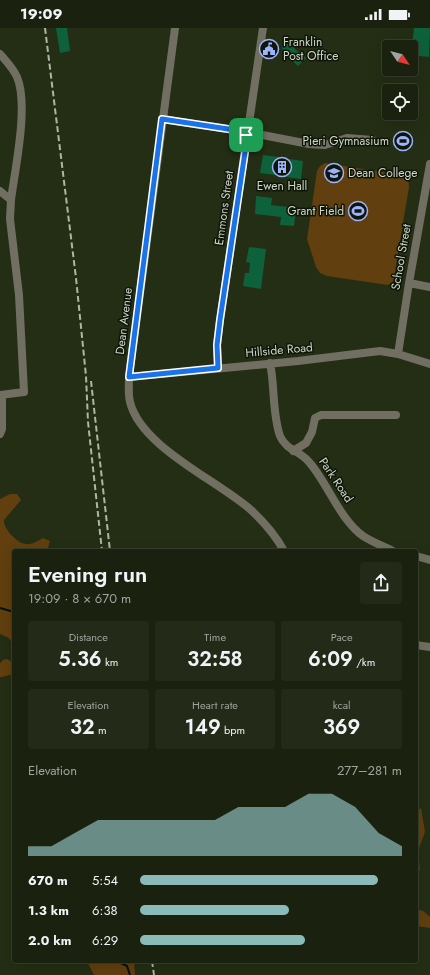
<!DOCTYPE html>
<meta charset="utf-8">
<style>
:root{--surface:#1a220f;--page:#232a18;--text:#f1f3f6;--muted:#9fa49e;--line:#383f2f;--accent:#8bbbb9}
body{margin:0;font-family:Jost,sans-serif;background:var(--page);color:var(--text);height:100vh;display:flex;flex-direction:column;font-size:15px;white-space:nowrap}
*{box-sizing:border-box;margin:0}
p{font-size:13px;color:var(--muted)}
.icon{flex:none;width:22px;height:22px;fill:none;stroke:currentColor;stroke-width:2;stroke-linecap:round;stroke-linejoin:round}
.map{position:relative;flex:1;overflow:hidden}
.details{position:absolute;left:12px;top:521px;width:406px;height:414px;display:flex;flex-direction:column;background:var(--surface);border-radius:4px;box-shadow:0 4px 16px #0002,0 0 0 1px var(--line)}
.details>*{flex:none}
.needle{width:26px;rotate:125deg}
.fabs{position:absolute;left:382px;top:12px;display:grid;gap:8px}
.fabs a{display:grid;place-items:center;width:36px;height:36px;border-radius:4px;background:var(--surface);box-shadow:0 4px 16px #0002,0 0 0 1px var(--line);font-size:20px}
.pin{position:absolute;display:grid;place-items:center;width:34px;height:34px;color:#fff;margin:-17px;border-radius:8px;box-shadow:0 2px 6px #0006}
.round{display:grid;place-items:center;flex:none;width:42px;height:42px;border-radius:4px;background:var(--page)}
.head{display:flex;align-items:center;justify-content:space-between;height:68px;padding:0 16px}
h1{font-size:22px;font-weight:600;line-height:30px}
.metrics{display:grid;grid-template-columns:repeat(3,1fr);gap:6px;height:68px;padding:4px 16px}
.metrics div{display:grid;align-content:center;border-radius:4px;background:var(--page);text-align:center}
.metrics b{font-size:20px;font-weight:600}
.metrics small{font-size:11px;font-weight:400}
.metrics p{font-size:11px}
.chart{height:112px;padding:8px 16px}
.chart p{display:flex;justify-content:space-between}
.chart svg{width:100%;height:72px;margin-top:4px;fill:var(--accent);opacity:.7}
ul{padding:0 16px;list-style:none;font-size:13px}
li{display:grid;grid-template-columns:64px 48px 1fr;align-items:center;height:30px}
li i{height:10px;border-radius:5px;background:var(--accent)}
.status{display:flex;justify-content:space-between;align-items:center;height:28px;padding:0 20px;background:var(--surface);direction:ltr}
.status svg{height:11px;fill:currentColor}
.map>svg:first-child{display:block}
.green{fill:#613f0e}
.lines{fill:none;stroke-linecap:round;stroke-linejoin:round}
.stream{stroke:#031311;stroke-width:2}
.building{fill:#0d623b}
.minor{stroke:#716f61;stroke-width:8}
.rail{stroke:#aeb7a5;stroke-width:2;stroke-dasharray:6 3;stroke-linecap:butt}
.route-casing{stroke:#fff;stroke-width:8}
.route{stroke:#1a73e8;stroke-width:5}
.labels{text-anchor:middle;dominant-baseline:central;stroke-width:3;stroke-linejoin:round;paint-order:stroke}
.poi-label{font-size:12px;fill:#cfd7c7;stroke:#0f1509;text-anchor:start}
.street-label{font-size:12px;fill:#cfd7c7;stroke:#0f1509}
</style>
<div class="status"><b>19:09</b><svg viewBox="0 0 49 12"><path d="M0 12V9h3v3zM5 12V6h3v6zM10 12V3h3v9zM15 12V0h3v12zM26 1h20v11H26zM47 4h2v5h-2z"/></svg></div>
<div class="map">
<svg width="430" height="947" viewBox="0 0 430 947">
<rect width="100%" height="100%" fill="#232e14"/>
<path class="green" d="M 325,135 L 402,147 L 408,152 L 409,159 L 394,249 L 393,253 L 388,257 L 327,248 L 320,245 L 316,239 L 307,211 L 317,143 L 320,138 Z
M 10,466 L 17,466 L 21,472 L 4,492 C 3,500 16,514 25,516 C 32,517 38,513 43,510 L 50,513 L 47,523 L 14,523 L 14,619 L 9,610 L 0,606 L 0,471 Z
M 7,631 L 14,635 L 13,646 L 2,649 L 0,649 L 0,635 L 3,632 Z
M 421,780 L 425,804 L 418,823 L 420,842 L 416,844 L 416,784 Z
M 416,881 L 423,883 L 430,889 L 430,900 L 416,898 Z
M 87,933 L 134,933 L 135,947 L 94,947 Z"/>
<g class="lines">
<path class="stream" d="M 0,580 L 14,584
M 117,933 L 127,938 L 130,947"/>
</g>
<path class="building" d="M 56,0 L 67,0 L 70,23 L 60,25 Z
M 414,0 L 430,0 L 429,29 L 411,27 Z
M 285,16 L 289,16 L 306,30 L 298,38 L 283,24 L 282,20 Z
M 263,127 L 278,129 L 277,132 L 288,134 L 289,131 L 303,133 L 301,151 L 286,149 L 287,145 L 276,144 L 275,147 L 260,145 Z
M 256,168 L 272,170 L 271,177 L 296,180 L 294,198 L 280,197 L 281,189 L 255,186 Z
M 249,219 L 266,221 L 261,261 L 243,258 L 245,245 L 249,245 L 250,235 L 246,234 Z"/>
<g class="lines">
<path class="minor" d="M 175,0 L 129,349 C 129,357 128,366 130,374 C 141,419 217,452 251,482 C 264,494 276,508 284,523
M 0,26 C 6,33 13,40 17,49 C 29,77 15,141 11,172
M 162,91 L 247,104 L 309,116 L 325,117 L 347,110 L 372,112
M 0,163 L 11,172 L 10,191 L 19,267 L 24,364 L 0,367
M 409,255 L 430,259
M 398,326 L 409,255 L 430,136
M 270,335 C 275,358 272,385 280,408 C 286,422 300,423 309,434 C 327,454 340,492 363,508 C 372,514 383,518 393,523
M 218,340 L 217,317 L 220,292 L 263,0
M 129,349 L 298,333 L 380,323 L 398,326 L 430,336
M 0,406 L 2,401 L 2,367
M 293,423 L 306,415 L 312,404 L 315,390 L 321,387 L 396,387
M 416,528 L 430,532
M 416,617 L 430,619"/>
<path class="rail" d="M 45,0 L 76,250 L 86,348 L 88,394 L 102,523
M 91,353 L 110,523
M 152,933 L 154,947"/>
</g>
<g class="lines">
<defs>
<path id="route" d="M 162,91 L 248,104 L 220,292 L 217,317 L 218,340 L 129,349 Z"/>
</defs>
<use href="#route" class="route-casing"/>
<use href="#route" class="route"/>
</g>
<defs>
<symbol id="civic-ring" viewBox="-11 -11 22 22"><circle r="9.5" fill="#0f1509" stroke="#9db4fd" stroke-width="1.5"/><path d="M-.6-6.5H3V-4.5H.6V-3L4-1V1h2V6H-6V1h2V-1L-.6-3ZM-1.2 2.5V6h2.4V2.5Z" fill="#9db4fd"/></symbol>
<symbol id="stadium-ring" viewBox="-11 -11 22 22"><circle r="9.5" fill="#0f1509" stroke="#9db4fd" stroke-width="1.5"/><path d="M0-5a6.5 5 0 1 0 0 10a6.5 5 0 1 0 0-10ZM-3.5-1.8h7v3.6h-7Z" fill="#9db4fd"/></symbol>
<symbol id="building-ring" viewBox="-11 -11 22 22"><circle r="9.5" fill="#0f1509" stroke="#9db4fd" stroke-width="1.5"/><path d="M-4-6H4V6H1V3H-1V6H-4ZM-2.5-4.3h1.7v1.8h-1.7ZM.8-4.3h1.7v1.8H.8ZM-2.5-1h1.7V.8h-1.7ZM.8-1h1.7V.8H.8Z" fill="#9db4fd"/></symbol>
<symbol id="university-ring" viewBox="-11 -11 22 22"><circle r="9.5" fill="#0f1509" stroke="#9db4fd" stroke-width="1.5"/><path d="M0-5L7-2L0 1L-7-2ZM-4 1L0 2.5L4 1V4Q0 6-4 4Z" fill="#9db4fd"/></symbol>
</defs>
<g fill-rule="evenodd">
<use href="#civic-ring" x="258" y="10" width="22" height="22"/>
<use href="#stadium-ring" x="392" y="102" width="22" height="22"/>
<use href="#building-ring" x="271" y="128" width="22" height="22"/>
<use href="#university-ring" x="323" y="134" width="22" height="22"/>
<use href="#stadium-ring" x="347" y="172" width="22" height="22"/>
</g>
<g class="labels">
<g class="poi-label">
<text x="283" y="14">Franklin<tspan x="283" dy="14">Post Office</tspan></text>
<text x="389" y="113" text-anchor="end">Pieri Gymnasium</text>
<text x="348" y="145">Dean College</text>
<text x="282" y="158" text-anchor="middle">Ewen Hall</text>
<text x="344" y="183" text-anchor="end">Grant Field</text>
</g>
<g class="street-label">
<text transform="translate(224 180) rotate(-82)">Emmons Street</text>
<text transform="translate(401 229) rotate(-80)">School Street</text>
<text transform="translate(124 293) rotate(-83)">Dean Avenue</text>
<text transform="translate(279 322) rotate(-5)">Hillside Road</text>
<text transform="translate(336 452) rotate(56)">Park Road</text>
</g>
</g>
</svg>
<div class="fabs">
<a><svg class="needle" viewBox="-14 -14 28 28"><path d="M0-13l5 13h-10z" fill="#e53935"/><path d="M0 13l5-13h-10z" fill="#9fa49e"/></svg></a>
<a><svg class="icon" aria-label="locate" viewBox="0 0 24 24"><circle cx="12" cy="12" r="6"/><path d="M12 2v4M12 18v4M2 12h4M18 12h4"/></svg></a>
</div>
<div class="pin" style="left:246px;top:107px;background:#1e9e55"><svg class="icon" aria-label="arrive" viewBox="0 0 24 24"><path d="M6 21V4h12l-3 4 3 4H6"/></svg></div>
<section class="details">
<div class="head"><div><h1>Evening run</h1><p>19:09 · 8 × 670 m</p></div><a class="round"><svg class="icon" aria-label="share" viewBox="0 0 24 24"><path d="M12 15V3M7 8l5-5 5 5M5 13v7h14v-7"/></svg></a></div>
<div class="metrics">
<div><p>Distance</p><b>5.36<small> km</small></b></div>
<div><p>Time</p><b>32:58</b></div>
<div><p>Pace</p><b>6:09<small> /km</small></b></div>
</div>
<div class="metrics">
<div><p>Elevation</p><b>32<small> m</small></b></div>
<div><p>Heart rate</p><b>149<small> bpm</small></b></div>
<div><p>kcal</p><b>369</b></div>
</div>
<div class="chart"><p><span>Elevation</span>277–281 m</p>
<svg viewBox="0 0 160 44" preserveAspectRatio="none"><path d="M0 44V38L10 38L20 30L30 22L40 22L50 22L60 22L70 22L80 22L90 14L100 14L110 14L120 6L130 6L140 14L150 30L160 38V44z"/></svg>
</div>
<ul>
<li><b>670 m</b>5:54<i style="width:91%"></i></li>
<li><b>1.3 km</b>6:38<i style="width:57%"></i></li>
<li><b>2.0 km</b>6:29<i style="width:63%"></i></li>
</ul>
</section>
</div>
